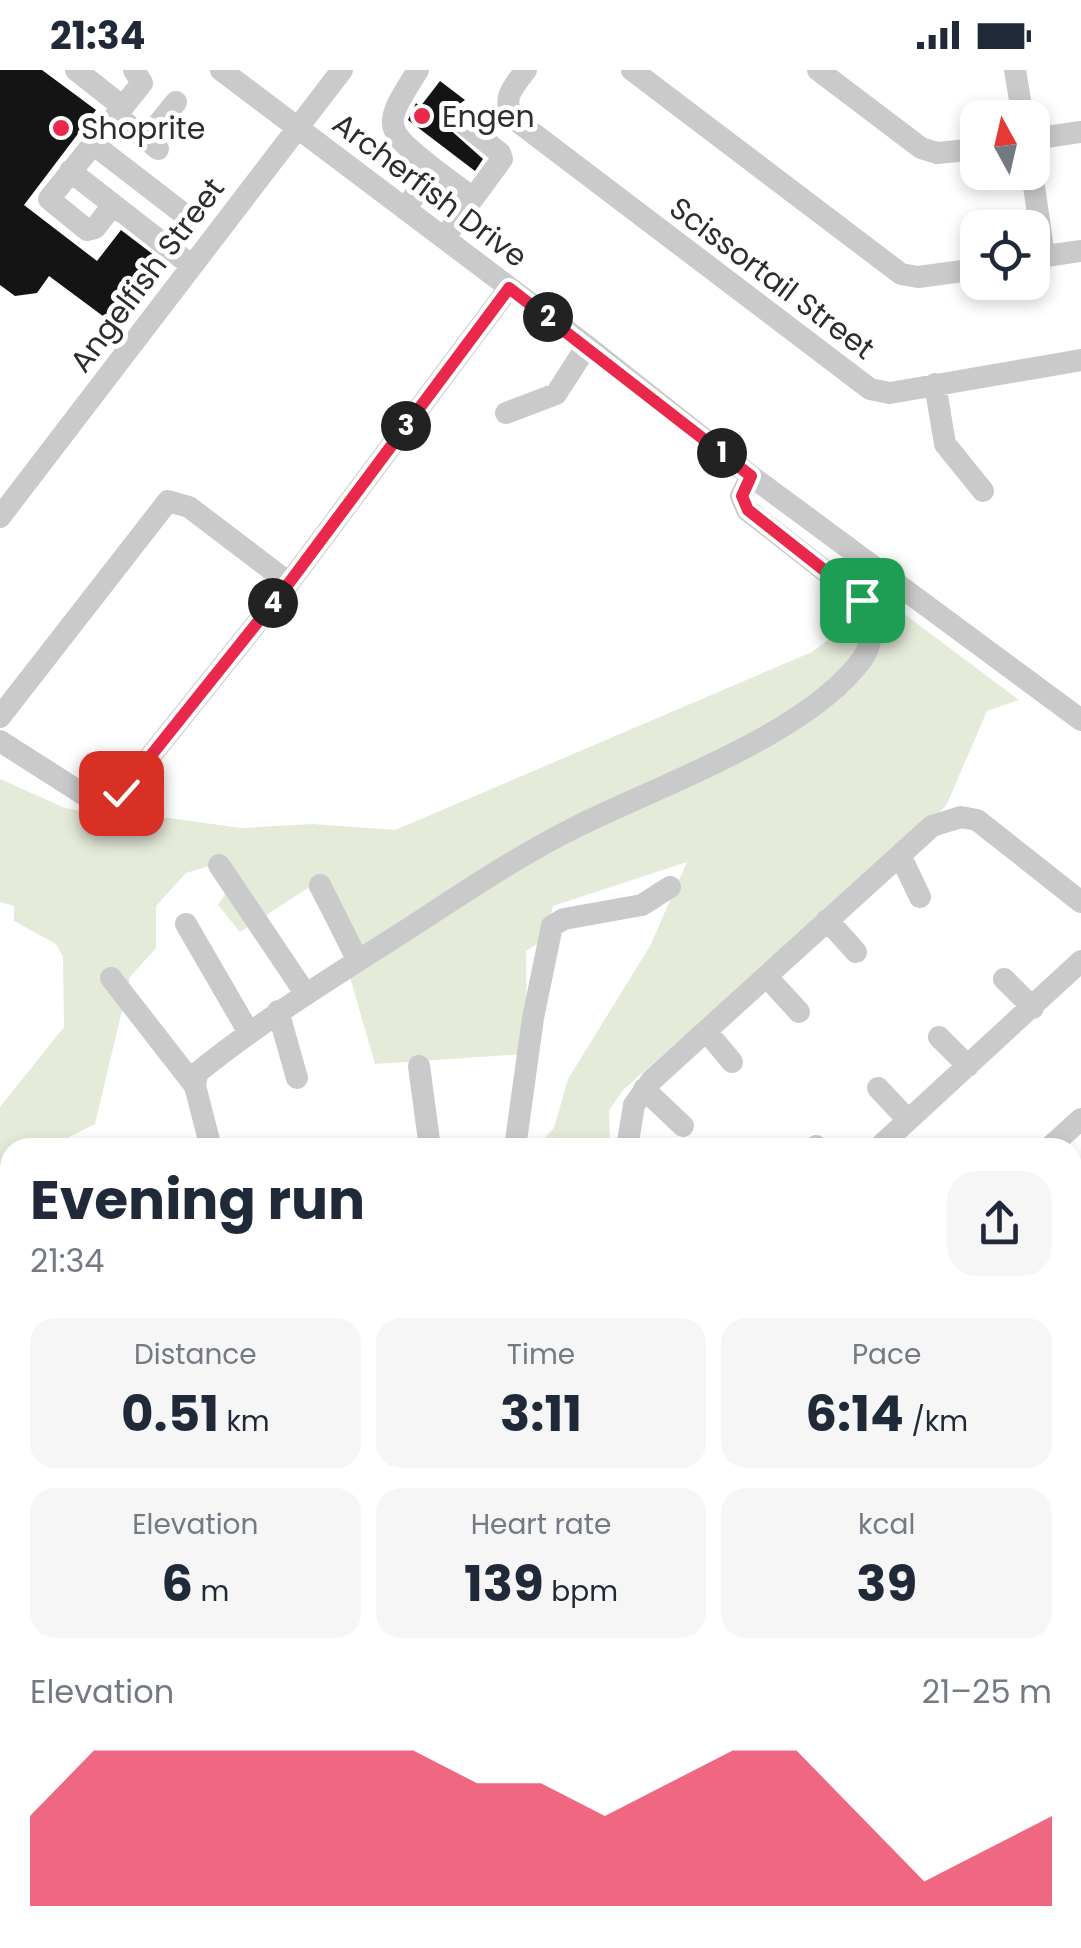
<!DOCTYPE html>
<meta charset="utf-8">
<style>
:root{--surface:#fff;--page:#f6f6f7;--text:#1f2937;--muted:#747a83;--accent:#ea284c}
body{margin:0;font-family:Poppins,sans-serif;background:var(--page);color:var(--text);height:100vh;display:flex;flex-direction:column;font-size:38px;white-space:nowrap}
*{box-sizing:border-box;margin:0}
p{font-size:32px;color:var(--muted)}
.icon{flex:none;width:55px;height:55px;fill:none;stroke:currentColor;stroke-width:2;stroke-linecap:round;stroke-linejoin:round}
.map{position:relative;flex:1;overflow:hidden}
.sheet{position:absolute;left:0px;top:1068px;width:1082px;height:812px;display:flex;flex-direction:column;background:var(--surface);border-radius:30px 30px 0 0;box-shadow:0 5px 15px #0003}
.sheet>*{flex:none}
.needle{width:65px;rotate:352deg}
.fabs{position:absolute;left:960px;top:30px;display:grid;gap:20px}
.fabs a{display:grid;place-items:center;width:90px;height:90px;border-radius:20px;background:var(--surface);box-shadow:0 5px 15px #0003;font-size:50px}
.pin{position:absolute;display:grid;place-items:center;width:85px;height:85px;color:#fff;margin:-42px;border-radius:20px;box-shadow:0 5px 15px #0006}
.km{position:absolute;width:50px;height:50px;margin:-25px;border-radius:50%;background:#222;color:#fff;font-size:28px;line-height:50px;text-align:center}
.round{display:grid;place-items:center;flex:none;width:105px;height:105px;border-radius:30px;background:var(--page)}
.headline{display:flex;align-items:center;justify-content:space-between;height:170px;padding:0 30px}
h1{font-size:55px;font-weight:700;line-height:75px}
.figures{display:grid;grid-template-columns:repeat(3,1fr);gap:15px;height:170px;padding:10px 30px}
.figures div{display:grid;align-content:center;border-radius:25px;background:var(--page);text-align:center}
.figures b{font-size:50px;font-weight:700}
.figures small{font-size:28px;font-weight:400}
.figures p{font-size:28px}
.chart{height:280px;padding:20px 30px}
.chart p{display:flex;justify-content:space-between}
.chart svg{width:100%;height:180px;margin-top:10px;fill:var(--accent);opacity:.7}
.status{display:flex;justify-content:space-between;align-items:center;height:70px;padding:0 50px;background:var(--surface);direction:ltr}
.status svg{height:28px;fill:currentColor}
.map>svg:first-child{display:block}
.green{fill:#e5ebd9}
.building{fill:#141414}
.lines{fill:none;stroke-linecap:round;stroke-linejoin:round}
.path{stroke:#cacaca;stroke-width:2.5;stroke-dasharray:5 5;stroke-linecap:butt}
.minor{stroke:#cacaca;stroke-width:22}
.route-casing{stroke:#fff;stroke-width:20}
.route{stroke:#ea284c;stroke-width:12}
.poi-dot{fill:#ea284c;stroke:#fff;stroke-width:4}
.labels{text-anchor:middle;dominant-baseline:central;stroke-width:10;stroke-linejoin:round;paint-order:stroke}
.poi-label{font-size:30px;fill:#2d2d2d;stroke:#fff;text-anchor:start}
.street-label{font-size:30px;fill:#2d2d2d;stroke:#fff}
</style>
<div class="status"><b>21:34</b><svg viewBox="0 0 49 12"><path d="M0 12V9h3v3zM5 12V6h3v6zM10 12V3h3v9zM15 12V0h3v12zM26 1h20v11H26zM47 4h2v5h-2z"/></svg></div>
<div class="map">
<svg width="1081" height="1878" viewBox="0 0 1081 1878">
<rect width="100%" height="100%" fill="#fff"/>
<path class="green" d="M 875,522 L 1019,630 L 987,641 L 946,736 L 624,1019 L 609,1040 L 610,1077 L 536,1077 L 554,1058 L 568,1009 L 650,876 L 687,792 L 553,836 L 545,869 L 526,881 L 527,984 L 375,994 L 343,883 L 308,818 L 240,862 L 218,835 L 232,813 L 216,794 L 186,803 L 156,836 L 156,878 L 130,907 L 95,1054 L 50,1077 L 10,1078 L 10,1100 L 0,1106 L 0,1037 L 64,957 L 63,887 L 56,874 L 14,851 L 14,836 L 0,832 L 0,709 L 65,738 L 109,746 L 169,748 L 241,758 L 312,754 L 395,760 L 812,582 L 853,551 Z"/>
<path class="building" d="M 0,0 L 42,0 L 96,40 L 24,135 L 97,191 L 121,160 L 163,192 L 115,255 L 49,206 L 37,223 L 15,226 L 0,215 Z
M 440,11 L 465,30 L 448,42 L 446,56 L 483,89 L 475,101 L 408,50 L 416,33 L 420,37 Z"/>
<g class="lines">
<path class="path" d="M 1072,1803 L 1081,1801
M 610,1870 L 612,1878
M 840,1878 L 865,1870"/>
<path class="minor" d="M 76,0 L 123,37
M 221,0 L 587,276 L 751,406 L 1081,650
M 526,0 C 514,16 501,28 513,48 L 870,319 L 890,323 L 1081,290
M 632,0 L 901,204 L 918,207 L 978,199
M 818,0 L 921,78 L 937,83 L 978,79
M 1015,0 L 1023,48
M 116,45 L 158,79
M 146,69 L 176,32
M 1032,69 L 1081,62
M 93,74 L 189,148
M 434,99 L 473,128
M 70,101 L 192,196
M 1032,102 L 1044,186
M 113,135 L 95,158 L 87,160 L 49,129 L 142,13 L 134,0
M 405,139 L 434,99 C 381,57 383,56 418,0
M 444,168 L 502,89 L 500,83 L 460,51
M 1032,188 L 1081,181
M 935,314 L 945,374 L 983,421
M 506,343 L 556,324 L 587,276
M 0,447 L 342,0
M 0,647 L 168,431 L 189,437 L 289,513
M 0,671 L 94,731 L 109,731 L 121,723 L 289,513 L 509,218
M 900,785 L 920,827
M 219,795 L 305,923
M 320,815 L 358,891
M 827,850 L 856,882
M 186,854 L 248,961
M 767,907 L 799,942
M 111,908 L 195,1016
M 1004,909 L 1033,938
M 278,941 L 297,1008
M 707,962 L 732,992
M 939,967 L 968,996
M 419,996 L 430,1078
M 878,1018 L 908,1050
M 644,1019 L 683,1056
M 816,1076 L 817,1078
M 211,1078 L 195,1016 L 197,1003 C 260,952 328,910 397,866 C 456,828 515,787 578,756 C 660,715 810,663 863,588 C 876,570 869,548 862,530 L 747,440 L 741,426 L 751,406
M 515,1078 L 533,948 L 552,856 L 564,849 L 642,835 L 670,817
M 627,1078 L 634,1035 L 652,1010 L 932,756 L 961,747 L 977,750 L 1081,832
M 878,1078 L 1081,891
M 1049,1078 L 1081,1049
M 0,1143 L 10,1140
M 1072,1224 L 1081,1234
M 1072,1370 L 1081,1373
M 0,1371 L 10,1370
M 1072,1448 L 1081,1444
M 0,1482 L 10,1481
M 1072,1569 L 1081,1567
M 0,1598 L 10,1597
M 1072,1697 L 1081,1724
M 0,1719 L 10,1717
M 101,1870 L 101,1878
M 213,1870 L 214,1878
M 344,1870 L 345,1878"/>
</g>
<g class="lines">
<defs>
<path id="route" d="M 121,723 L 289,513 L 509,218 L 751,406 L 742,426 L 748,440 L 862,530"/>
</defs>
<use href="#route" class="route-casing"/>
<use href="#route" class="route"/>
</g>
<g class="poi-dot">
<circle cx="422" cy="46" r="10"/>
<circle cx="61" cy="58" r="10"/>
</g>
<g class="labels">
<g class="poi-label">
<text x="442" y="46">Engen</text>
<text x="81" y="58">Shoprite</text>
</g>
<g class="street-label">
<text transform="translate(430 120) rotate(37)">Archerfish Drive</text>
<text transform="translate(147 205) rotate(-53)">Angelfish Street</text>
<text transform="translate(772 208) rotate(37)">Scissortail Street</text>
</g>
</g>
</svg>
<div class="fabs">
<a><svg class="needle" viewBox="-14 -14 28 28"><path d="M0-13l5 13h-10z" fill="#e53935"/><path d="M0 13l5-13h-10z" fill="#747a83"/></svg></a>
<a><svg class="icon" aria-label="locate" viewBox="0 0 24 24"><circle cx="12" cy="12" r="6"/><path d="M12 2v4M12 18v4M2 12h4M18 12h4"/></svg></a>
</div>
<div class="pin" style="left:862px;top:530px;background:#1e9e55"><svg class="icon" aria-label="arrive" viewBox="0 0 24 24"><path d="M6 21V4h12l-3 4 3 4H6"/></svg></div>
<div class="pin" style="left:121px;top:723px;background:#d93025"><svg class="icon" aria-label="check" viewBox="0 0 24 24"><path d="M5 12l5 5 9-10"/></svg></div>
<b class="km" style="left:722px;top:383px">1</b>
<b class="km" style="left:548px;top:247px">2</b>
<b class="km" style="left:406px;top:356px">3</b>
<b class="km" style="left:273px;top:533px">4</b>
<section class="sheet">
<div class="headline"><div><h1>Evening run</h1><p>21:34</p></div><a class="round"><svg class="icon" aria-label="share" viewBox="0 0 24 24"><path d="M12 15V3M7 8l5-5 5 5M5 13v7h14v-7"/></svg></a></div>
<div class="figures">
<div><p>Distance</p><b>0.51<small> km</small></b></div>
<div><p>Time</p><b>3:11</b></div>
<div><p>Pace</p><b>6:14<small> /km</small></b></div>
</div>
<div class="figures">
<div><p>Elevation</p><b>6<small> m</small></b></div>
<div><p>Heart rate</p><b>139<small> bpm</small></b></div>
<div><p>kcal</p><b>39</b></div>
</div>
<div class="chart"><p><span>Elevation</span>21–25 m</p>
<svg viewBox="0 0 160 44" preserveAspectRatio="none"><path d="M0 44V22L10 6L20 6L30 6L40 6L50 6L60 6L70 14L80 14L90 22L100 14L110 6L120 6L130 22L140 38L150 30L160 22V44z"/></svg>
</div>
</section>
</div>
